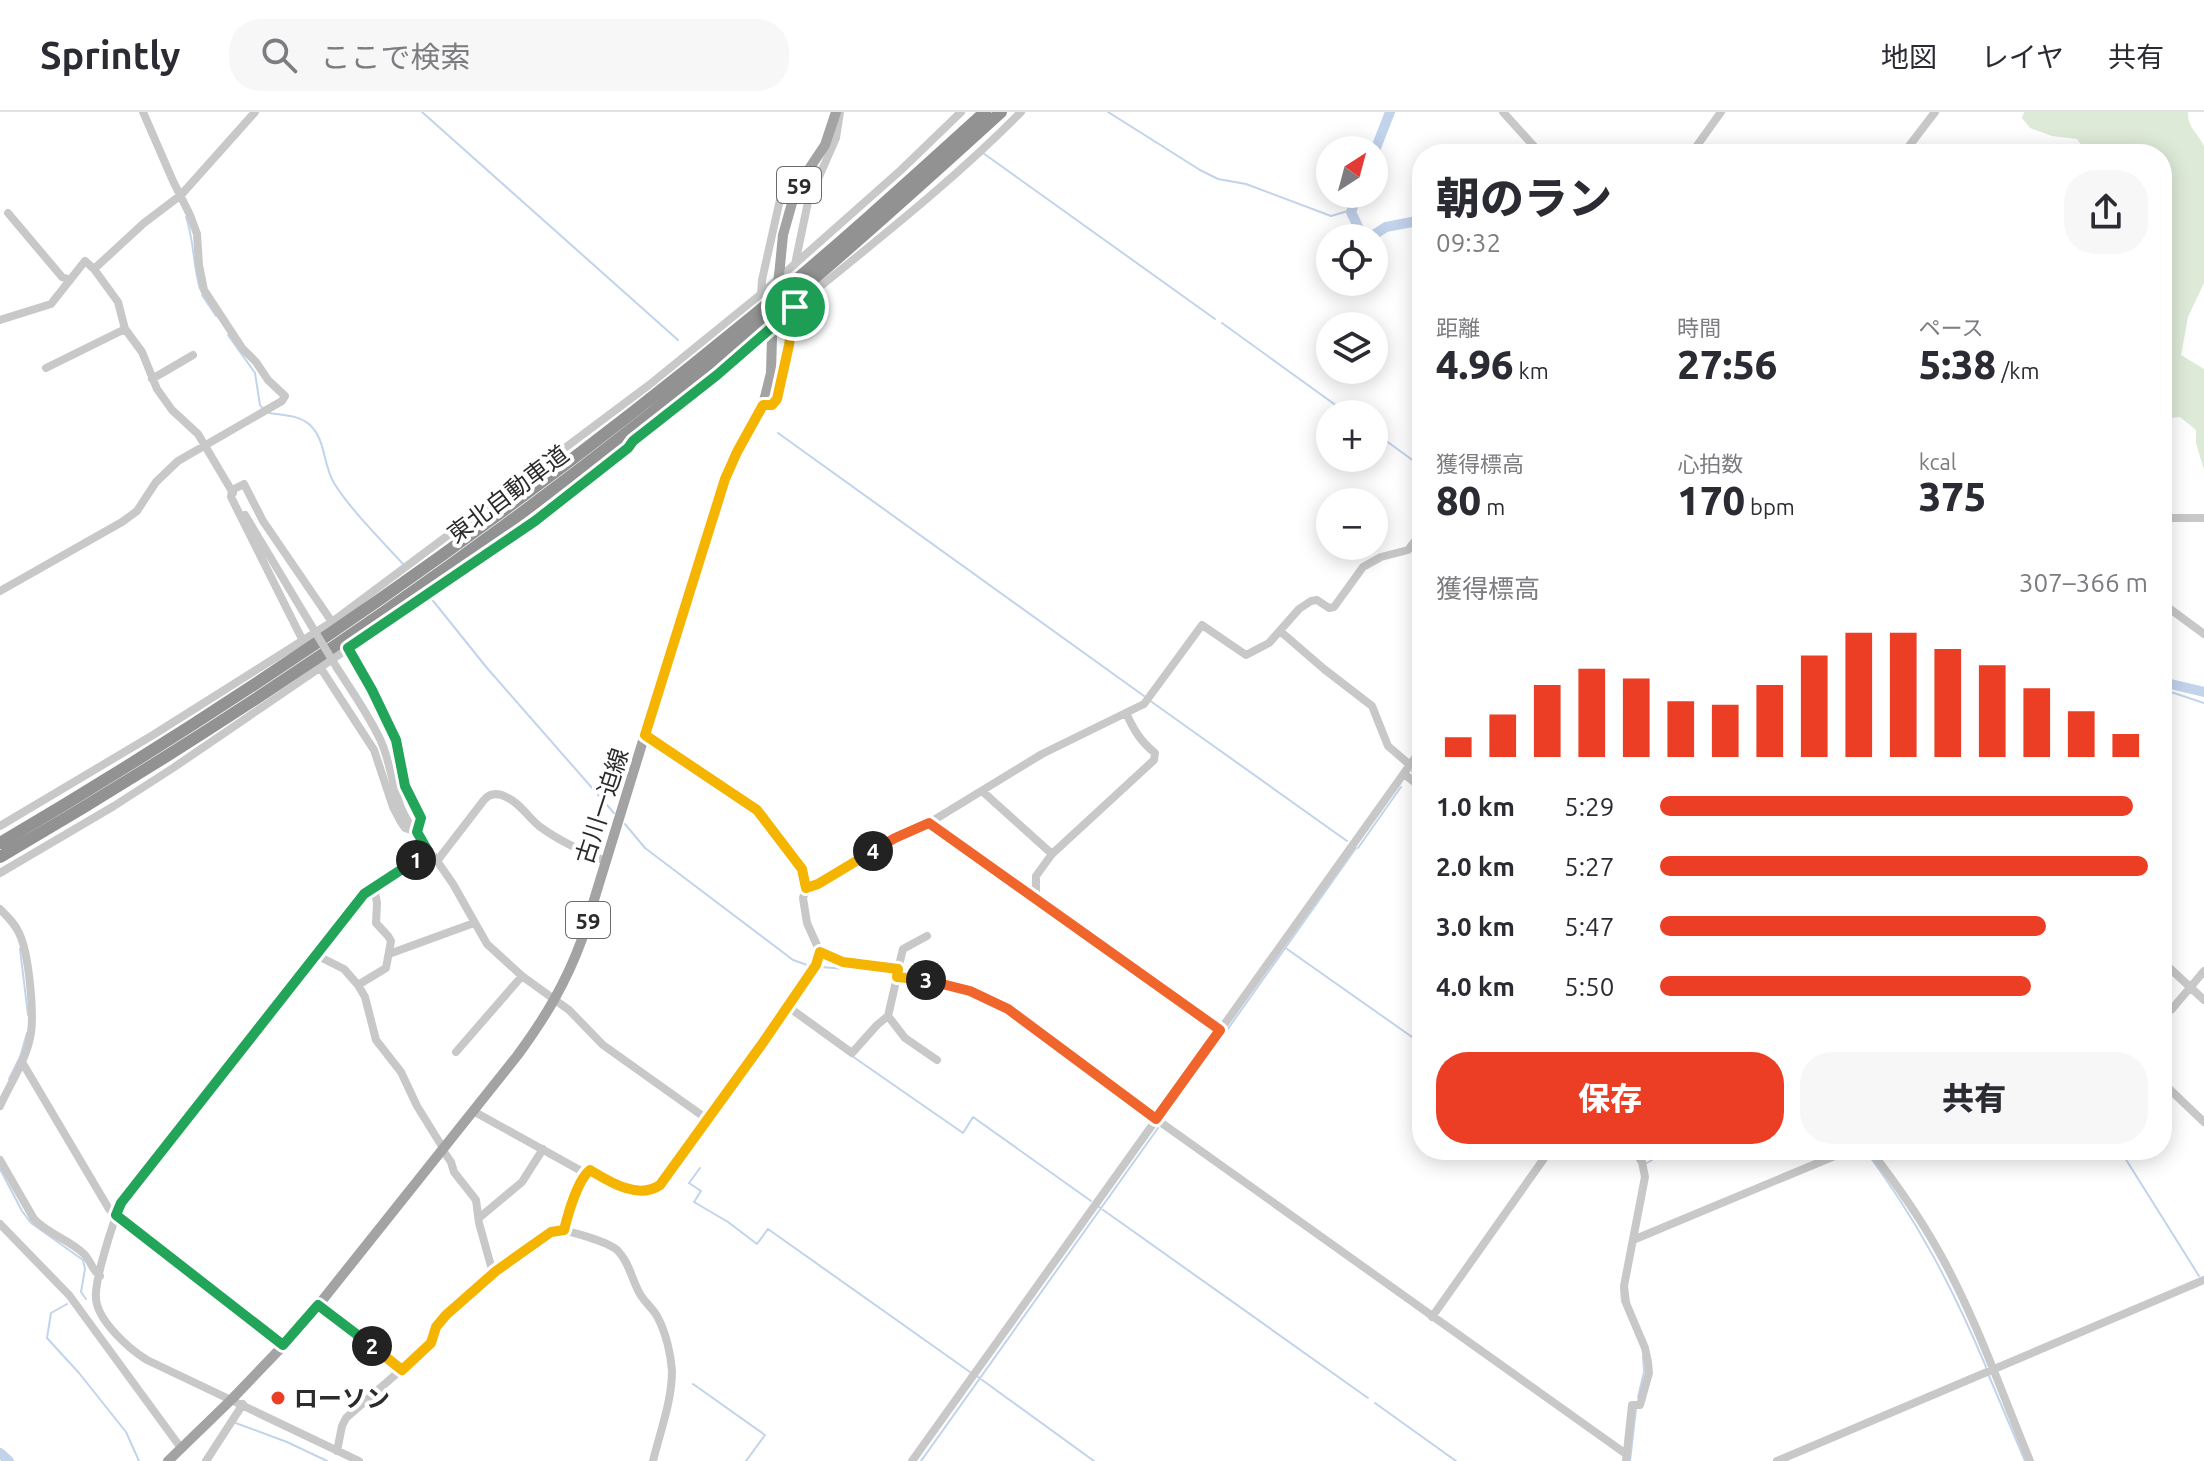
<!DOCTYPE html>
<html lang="ja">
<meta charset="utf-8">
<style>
:root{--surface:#fff;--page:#f7f7f7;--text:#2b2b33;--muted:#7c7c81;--line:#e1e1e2;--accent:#ec3e24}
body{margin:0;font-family:Ubuntu,"Noto Sans JP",sans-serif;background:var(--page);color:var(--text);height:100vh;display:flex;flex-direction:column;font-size:30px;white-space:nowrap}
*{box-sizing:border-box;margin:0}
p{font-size:26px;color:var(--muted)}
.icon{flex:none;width:44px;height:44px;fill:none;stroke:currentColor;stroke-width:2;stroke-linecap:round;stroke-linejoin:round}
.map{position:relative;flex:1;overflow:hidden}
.details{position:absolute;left:1412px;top:32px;width:760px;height:1016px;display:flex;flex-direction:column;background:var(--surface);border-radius:32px;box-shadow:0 4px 20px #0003}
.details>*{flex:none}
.needle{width:52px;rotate:36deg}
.controls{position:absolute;left:1316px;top:24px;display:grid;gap:16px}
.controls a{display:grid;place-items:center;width:72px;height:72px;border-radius:50%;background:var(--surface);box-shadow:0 4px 20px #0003;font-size:40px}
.pin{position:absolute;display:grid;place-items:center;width:68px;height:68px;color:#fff;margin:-34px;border:4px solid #fff;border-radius:50%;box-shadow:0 2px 8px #0007}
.km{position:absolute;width:40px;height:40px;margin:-20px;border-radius:50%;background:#222;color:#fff;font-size:22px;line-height:40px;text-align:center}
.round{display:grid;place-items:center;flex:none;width:84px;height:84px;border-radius:32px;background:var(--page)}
.summary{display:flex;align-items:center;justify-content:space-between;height:136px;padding:0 24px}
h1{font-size:44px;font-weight:800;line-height:60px}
.metrics{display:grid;grid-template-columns:repeat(3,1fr);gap:12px;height:136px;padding:8px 24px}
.metrics div{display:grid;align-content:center}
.metrics b{font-size:40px;font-weight:800}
.metrics small{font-size:22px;font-weight:400}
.metrics p{font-size:22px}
.chart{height:224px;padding:16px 24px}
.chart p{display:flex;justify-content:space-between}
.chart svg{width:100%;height:144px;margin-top:8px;stroke:var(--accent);stroke-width:6}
.cta{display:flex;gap:16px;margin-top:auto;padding:16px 24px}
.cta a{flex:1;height:92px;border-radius:32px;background:var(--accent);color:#fff;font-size:32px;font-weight:800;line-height:92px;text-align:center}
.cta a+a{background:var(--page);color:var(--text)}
ul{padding:0 24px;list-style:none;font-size:26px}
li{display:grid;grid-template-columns:128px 96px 1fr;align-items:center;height:60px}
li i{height:20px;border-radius:10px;background:var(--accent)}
header{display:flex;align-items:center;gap:48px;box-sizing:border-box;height:112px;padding:0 40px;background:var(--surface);border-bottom:2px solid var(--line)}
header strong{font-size:38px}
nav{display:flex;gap:44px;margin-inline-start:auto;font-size:28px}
.search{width:560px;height:72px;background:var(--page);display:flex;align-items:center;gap:20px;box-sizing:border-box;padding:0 28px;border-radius:32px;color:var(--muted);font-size:30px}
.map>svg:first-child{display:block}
.green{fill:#deead8}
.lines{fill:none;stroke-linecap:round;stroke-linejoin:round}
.stream{stroke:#c2d3ec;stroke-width:2}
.river{stroke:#c2d3ec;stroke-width:10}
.minor{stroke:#c8c8c8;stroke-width:8}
.major{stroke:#a3a3a3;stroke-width:10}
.highway{stroke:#929292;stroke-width:12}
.minor-bridge{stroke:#c8c8c8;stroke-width:8}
.major-bridge{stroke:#a3a3a3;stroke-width:10}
.split-1-casing{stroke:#fff;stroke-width:16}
.split-2-casing{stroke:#fff;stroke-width:16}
.split-3-casing{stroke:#fff;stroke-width:16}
.split-4-casing{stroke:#fff;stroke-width:16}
.split-5-casing{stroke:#fff;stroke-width:16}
.split-1{stroke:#22a559;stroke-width:10}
.split-2{stroke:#22a559;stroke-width:10}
.split-3{stroke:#f5b400;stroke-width:10}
.split-4{stroke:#f0652b;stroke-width:10}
.split-5{stroke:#f5b400;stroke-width:10}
.poi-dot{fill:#ec3e24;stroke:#fff;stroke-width:3}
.labels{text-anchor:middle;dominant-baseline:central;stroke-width:8;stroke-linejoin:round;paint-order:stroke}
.shield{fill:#fff;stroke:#6b6b6b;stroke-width:2}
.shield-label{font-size:22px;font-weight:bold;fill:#2b2b2b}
.street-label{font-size:24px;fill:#2b2b2b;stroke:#fff}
.poi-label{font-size:24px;font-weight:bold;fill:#2b2b2b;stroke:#fff;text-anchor:start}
</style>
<header>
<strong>Sprintly</strong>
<div class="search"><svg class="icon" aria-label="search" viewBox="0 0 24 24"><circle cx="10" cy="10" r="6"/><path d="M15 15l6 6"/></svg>ここで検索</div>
<nav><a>地図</a><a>レイヤ</a><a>共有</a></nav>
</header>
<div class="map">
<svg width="2204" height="1349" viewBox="0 0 2204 1349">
<rect width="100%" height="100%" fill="#fff"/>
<path class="green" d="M 2024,0 L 2188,0 C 2187,15 2198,21 2204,34 L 2204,171 L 2188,205 L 2181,243 L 2204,257 L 2204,358 L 2196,331 L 2196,318 L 2180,305 L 2162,307 L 2162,42 L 2083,42 L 2084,37 L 2077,27 L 2052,24 L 2030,16 L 2022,6 Z"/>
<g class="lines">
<path class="stream" d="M 422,0 L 678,228
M 1108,0 L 1200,58 L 1218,67 L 1246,72 L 1331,104 L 1348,99 L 1351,100
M 983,41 L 1215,207
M 186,105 C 194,128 193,153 200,177
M 202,183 L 216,204
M 1222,211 L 1348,302
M 228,223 L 255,261 L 260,293 L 264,298
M 269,301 C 283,303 299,303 310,313 C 326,328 323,353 334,371 C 350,397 381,428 403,452
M 1374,320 L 1422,355
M 778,321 L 1144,584
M 430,485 L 487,556 L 614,701
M 2162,577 L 2204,591
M 1149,588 L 1347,729
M 1412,659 L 1422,645
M 625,712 L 645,736 L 793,848 L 810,854
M 1358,736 L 1401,675
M 20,837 L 28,903
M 1287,837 L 1422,932
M 821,855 L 894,861
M 908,862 L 922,864
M 1011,894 L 1024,901 L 1028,907
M 852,944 L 963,1021 L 973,1005 L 1091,1089
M 9,967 L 20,945 L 27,921
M 1132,984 L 1155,1001
M 1169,1000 L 1356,736
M 1865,1038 C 1916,1106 1953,1176 1986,1255
M 2120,1038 L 2199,1164
M 1647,1051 L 1655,1046 L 1657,1038
M 700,1056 L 689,1071 L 701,1079 L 694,1090 L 728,1110 L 757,1132 L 768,1117 L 970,1260
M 0,1057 L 22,1099 L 31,1111 L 83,1148 L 85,1157 L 81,1180 L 86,1187
M 1099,1095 L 1368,1286
M 1621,1177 L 1622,1190
M 67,1192 L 51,1201 L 47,1226 L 79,1261 L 126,1320 L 139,1349
M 1989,1264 L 2025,1349
M 978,1265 L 1094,1349
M 693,1272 L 765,1323 L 746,1349
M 1638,1285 L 1644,1260 L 1643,1244
M 1375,1291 L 1456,1349
M 233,1310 L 287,1330 L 327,1349
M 921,1349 L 1158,1016
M 1630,1349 L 1636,1297"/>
<path class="river" d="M 1374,41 L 1390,0
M 1358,82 L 1351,100 L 1361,121 L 1367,126
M 1369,126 L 1386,115 L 1422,108
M 2162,570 L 2204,580
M 0,1341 L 9,1349"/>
<path class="minor" d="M 1503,0 L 1541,42
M 1691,42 L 1721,0
M 1903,42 L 1935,0
M 8,101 L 62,165 L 70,168
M 795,152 L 808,90 L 836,26 L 840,0
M 761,182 L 901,58 L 961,0
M 0,208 L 51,192 L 85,149 L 94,157
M 46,256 L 125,217
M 152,267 L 193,243
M 763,293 L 772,293 L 777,287 L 789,233 L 795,195 C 872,132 951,71 1021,0
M 629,332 L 717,263 L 794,195
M 233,381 L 198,322 L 172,298 L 157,277 L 142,240 L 125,217 L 118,190 L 94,157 L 144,111 L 181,83 L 255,0
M 553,390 L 582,366
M 245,403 L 311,513
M 2162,406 L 2204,406
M 0,479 L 122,410 L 137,399 L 156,370 L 178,349 L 282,289 L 285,284 L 268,268 L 256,250 L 242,236 L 204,178 L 199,153 L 197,122 L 190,103 L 173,69 L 143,0
M 2162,491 L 2204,522
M 1280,519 L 1324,557 L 1372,594 L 1388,634 L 1410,653
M 303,529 L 231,385 L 232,378 L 244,372 L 263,409 L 332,510 L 649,273 L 761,182 L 762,168 L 781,83 L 789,75 L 798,75
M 320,555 L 374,638 L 393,695 L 401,710 L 405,716 L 417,720 L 421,706 L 405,674 L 396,628 L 372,578 L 348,536
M 337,556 C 352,579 368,602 380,627 C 394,656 393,698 417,720 L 453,772 L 487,832 L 522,864 L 569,898 L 603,933 L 707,1007
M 645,623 L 757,698 L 802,757 L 806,776 L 803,786 L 807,811 L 820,840 L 843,850 L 898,857 L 897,865 C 936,869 973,877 1008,897 L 1156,1007 L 1626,1342
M 1404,662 L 1422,676
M 982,679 L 1052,742
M 929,711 L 1220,918
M 0,714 L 153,623 L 332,510
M 437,749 L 484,688 C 490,681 498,681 506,685 C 519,690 528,705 539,714 C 559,729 582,739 605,749
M 0,761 L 114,694 L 173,656 L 535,409 L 628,336 L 633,329
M 806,776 L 818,772 L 895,726 L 929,711 L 1042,642 L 1144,592 L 1202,513 L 1246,543 L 1269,531 L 1299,497 L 1311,489 L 1317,488 L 1329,496 L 1334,495 L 1363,455 L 1381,445 L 1408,438 L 1422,420
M 1036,787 L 1036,764 L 1052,742 L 1154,648 L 1155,641 C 1140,629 1134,618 1126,601
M 0,797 C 8,805 15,812 19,821 C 29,841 35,905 30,926 C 25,950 10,972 0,994
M 389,842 L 474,811
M 316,843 L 344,857 L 358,873 L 365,885 L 376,928 L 401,960 L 417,994 L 443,1036
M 2162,849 L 2204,888
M 898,857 L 903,837 L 927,824
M 897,865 L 888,904 L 905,926 L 937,948
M 358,873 L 386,856 L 391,829 L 388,824 L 376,811 L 377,791 L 374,775
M 787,894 L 852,941 L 877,913 L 888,904
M 2162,904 L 2172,897 L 2204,859
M 456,940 L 522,864
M 22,950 L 109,1097 L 283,1233
M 2162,970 L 2204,1010
M 473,999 L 585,1061 L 590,1058 C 610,1070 633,1084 656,1076 L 737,967 L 816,853 L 820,840
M 442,1037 L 451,1050 L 454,1060 L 476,1088 L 479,1111 L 491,1154 L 496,1159
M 1870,1038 C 1895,1070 1919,1104 1939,1140 C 1976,1206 2001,1279 2030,1349
M 0,1048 L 34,1107 C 48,1122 70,1128 84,1142 C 91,1149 92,1158 100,1164
M 479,1106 L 522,1070 L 543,1037
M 0,1112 L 69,1183 L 181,1336
M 564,1118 L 576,1077 L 585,1061
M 1633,1128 L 1849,1038
M 318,1193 L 402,1258
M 1432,1205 L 1550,1038
M 337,1339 L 342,1314 L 346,1306 L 427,1235 C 434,1227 434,1217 440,1208 C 453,1192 538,1122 555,1119 C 565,1116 611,1131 618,1139 C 629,1150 632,1168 640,1182 C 645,1191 654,1197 658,1206 C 666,1221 671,1243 672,1259 C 672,1289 660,1320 653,1349
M 206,1349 L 243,1292
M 359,1349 L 147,1248 C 129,1237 98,1209 96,1187 C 94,1168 113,1111 121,1091 L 364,782 L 428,739
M 912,1349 L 1422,636
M 1626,1349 L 1632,1293 L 1640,1293 L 1649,1261 L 1648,1250 L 1645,1236 L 1626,1191 L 1624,1174 L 1645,1065 L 1642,1050 L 1634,1038
M 1777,1349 L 2204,1168"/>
<path class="major" d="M 780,154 L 783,123 L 792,91 L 803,66 L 825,33 L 836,0
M 168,1349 L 232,1287 L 301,1215 L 517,944 C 545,906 566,871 582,827 L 713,401 L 731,353 L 763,293 L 771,261 L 772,225"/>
<path class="highway" d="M 0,731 C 264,576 516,399 753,204 C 832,139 909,69 985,0
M 0,745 C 268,589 523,411 761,212 C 843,143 922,72 1001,0"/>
<path class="minor-bridge" d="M 311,513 L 337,556"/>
<path class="major-bridge" d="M 772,225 L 780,154"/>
</g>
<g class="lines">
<defs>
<path id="split-1" d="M 416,748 L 428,739 L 417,720 L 421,706 L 405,674 L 396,628 L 372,578 L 348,536 L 535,409 L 628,336 L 633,329 L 717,263 L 795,195"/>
<path id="split-2" d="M 372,1234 L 318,1193 L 283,1233 L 116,1103 L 121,1091 L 364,782 L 416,748"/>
<path id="split-3" d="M 372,1234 L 402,1258 L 431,1231 L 436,1215 L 446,1203 L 496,1159 L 551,1120 L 564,1118 C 568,1102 578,1067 590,1058 C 610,1070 638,1088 660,1073 L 762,932 L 816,853 L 820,840 L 843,850 L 898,857 L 897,865 L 926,868"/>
<path id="split-4" d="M 873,739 L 895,726 L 929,711 L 1220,918 L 1156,1007 L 1008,897 L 970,879 L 926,868"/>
<path id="split-5" d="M 795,195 L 789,233 L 777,287 L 772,293 L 763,293 L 737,340 L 725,367 L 645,623 L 757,698 L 802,757 L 806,776 L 818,772 L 873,739"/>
</defs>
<use href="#split-1" class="split-1-casing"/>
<use href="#split-2" class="split-2-casing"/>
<use href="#split-3" class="split-3-casing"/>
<use href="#split-4" class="split-4-casing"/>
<use href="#split-5" class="split-5-casing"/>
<use href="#split-1" class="split-1"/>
<use href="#split-2" class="split-2"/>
<use href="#split-3" class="split-3"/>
<use href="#split-4" class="split-4"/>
<use href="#split-5" class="split-5"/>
</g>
<circle class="poi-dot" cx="278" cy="1286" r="8"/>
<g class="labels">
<g class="shield">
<rect x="777" y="55" width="44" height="36" rx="6"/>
<rect x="566" y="790" width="44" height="36" rx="6"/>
</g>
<g class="shield-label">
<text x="799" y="73">59</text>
<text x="588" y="808">59</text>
</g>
<g class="street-label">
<text transform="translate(508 382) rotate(-37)">東北自動車道</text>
<text transform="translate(602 694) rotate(-72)">古川一迫線</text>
</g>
<g class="poi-label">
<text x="294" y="1286">ローソン</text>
</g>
</g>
</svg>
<div class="controls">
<a><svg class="needle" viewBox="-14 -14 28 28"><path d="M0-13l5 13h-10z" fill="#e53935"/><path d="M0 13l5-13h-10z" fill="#7c7c81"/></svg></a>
<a><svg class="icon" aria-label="locate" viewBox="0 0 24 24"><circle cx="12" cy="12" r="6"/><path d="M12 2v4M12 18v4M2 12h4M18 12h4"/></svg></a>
<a><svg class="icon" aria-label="layers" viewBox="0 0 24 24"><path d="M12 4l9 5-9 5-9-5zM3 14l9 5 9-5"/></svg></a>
<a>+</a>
<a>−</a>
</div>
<div class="pin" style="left:795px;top:195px;background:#1e9e55"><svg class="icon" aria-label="arrive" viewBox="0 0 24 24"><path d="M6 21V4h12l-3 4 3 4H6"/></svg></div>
<b class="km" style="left:416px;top:748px">1</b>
<b class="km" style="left:372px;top:1234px">2</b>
<b class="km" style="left:926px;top:868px">3</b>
<b class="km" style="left:873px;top:739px">4</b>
<section class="details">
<div class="summary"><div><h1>朝のラン</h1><p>09:32</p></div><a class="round"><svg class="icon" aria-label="share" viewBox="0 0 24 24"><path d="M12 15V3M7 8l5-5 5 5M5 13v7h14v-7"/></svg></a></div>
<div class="metrics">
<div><p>距離</p><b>4.96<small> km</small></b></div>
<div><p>時間</p><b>27:56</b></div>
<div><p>ペース</p><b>5:38<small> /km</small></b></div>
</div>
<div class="metrics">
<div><p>獲得標高</p><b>80<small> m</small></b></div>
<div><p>心拍数</p><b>170<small> bpm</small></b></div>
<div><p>kcal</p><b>375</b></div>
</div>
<div class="chart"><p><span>獲得標高</span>307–366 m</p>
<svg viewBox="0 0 160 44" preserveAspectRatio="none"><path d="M5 44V38M15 44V31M25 44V22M35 44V17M45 44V20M55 44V27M65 44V28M75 44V22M85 44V13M95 44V6M105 44V6M115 44V11M125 44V16M135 44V23M145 44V30M155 44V37"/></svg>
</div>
<ul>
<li><b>1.0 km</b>5:29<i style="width:97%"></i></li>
<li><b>2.0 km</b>5:27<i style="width:100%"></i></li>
<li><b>3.0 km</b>5:47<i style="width:79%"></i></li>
<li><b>4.0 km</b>5:50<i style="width:76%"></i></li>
</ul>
<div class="cta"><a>保存</a><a>共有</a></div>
</section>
</div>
